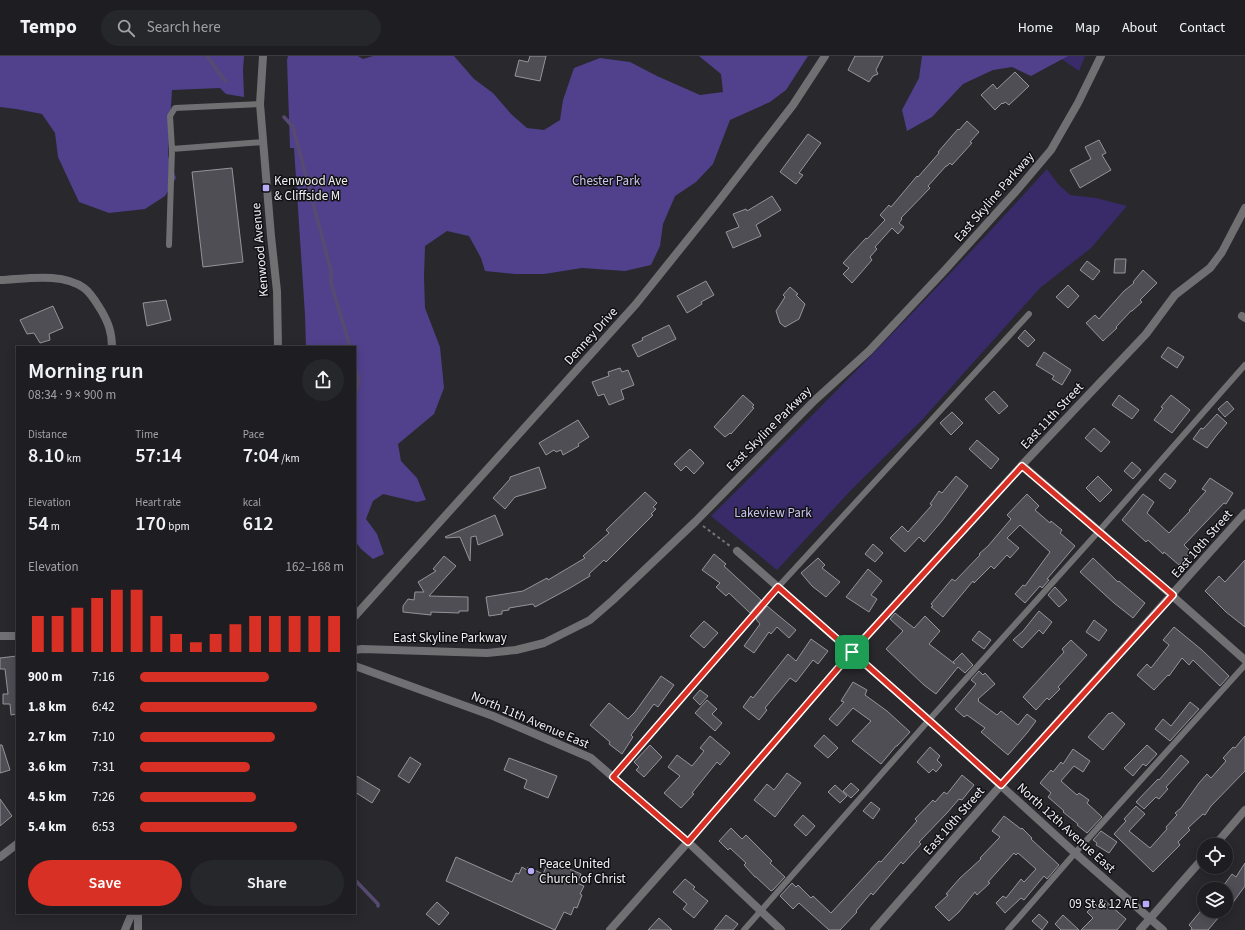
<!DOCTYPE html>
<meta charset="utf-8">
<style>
:root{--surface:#1e1e22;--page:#26272a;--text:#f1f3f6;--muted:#a1a2a5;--line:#3c3c40;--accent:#d93025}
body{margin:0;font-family:"Source Sans 3",sans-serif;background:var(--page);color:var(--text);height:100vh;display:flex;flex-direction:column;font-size:15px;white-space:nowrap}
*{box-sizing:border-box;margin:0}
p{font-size:13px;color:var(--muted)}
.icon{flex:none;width:22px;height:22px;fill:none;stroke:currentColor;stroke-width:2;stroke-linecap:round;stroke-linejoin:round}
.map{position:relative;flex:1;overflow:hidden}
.details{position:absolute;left:16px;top:290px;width:340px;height:568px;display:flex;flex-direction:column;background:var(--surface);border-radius:0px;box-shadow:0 2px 10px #0003,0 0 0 1px var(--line)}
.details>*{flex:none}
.fabs{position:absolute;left:1197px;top:782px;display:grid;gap:8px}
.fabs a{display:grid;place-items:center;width:36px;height:36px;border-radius:50%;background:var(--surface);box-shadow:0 2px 10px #0003,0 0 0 1px var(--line);font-size:20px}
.pin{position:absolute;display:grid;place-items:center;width:34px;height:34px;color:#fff;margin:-17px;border-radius:8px;box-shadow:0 2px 6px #0006}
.round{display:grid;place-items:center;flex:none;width:42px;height:42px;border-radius:21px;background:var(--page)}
.headline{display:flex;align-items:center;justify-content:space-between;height:68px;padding:0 12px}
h1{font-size:22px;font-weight:600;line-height:30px}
.figures{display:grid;grid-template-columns:repeat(3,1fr);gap:6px;height:68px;padding:4px 12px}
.figures div{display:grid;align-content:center}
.figures b{font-size:20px;font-weight:600}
.figures small{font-size:11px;font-weight:400}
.figures p{font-size:11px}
.chart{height:112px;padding:8px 12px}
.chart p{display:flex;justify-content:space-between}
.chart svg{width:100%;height:72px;margin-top:4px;stroke:var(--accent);stroke-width:6}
.button{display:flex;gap:8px;margin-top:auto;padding:8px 12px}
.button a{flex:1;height:46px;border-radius:24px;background:var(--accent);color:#fff;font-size:16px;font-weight:600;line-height:46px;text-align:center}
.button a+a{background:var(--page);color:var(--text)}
ul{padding:0 12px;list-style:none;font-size:13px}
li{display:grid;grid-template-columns:64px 48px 1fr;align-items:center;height:30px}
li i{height:10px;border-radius:5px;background:var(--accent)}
header{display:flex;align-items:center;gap:24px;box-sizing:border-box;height:56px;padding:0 20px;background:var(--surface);border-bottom:1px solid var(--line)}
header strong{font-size:19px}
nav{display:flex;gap:22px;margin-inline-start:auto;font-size:14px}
.search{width:280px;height:36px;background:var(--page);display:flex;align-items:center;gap:10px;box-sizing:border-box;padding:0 14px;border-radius:22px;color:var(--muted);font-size:15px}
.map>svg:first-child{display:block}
.green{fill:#392b69}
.forest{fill:#51418c}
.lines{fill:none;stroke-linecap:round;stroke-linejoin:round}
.stream{stroke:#574a71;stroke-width:3.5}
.building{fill:#4f4e55;stroke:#94949b}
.path{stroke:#747479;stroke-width:2;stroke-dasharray:3 3;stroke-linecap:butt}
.service{stroke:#707073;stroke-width:6}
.minor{stroke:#707073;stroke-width:8}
.tertiary{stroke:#707073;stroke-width:8}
.route-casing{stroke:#fff;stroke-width:8}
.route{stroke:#d93025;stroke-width:5}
.poi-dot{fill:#b6abf8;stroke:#111113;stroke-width:1.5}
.labels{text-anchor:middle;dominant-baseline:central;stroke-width:3;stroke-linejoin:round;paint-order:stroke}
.poi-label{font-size:13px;fill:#f0f0f4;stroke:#111113;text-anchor:start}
.park-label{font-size:13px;fill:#c9c4ef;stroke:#111113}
.street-label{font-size:13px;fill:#f0f0f4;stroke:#111113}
</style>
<header>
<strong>Tempo</strong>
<div class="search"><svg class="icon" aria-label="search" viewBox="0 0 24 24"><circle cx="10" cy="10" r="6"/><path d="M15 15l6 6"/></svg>Search here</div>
<nav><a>Home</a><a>Map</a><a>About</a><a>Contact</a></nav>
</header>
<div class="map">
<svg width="1245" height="874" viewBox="0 0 1245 874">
<rect width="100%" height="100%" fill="#28282d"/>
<path class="green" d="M 1057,0 L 1085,0 L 1079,15 Z
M 1047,113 L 1058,128 L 1070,139 L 1096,142 L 1127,150 L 1091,192 L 1040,232 L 921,365 L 852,433 L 777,514 L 711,460 C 826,347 939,232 1047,113 Z"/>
<path class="forest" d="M 0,0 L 244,0 L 243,14 L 244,41 L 226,38 L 220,32 L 172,34 L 168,100 L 176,122 L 165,140 L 145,153 L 109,157 L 79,146 L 58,101 L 55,77 L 42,58 L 16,53 L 0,51 Z
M 288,0 L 358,0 L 363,3 L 373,0 L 454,0 L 474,23 L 493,37 L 511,58 L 527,72 L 544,74 L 560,64 L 563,44 L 574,12 L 600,2 L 630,6 L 657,20 L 700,39 L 723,36 L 721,18 L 699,0 L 808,0 L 786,34 L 770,46 L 730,64 L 713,108 L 696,126 L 675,140 L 663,168 L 660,190 L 651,209 L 625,215 L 582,212 L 544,218 L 515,218 L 485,215 L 481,202 L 469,180 L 447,175 L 425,190 L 424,221 L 425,252 L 440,291 L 444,332 L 434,358 L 398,388 L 401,405 L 417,422 L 426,444 L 417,446 L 383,438 L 373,445 L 366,463 L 377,478 L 384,498 L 373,503 L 361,493 L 355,485 L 355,291 L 306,291 L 305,259 L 294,92 L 290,92 L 287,4 Z
M 922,0 L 1068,0 L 1031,20 L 1012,11 L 993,14 L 963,28 L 932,61 L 907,75 L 902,54 L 919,22 Z"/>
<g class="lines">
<path class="stream" d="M 207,0 L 225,25
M 284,61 L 293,71 L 331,215 L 331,227 L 350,291
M 355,310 L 359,325 L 355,340
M 355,824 L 378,848 L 378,850"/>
</g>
<path class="building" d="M 530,0 L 546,0 L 540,25 L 515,20 L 519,4 L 528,6 Z
M 855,0 L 883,0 L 876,14 L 878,18 L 873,20 L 869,26 L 848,14 Z
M 1015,16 L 1029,30 L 1009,49 L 1005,46 L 1003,48 L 1002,47 L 995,54 L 981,39 L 993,28 L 997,33 Z
M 967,65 L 979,76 L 970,86 L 972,87 L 952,109 L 950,107 L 947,110 L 946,110 L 928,130 L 930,132 L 901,162 L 902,163 L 899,167 L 904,171 L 898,178 L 892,172 L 875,191 L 877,193 L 870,201 L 872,204 L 852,227 L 843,218 L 849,212 L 843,207 L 866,182 L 867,183 L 885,164 L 880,159 L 889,149 L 891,151 L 917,120 L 918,121 L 939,97 L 938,96 L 958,73 L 959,74 Z
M 808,78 L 821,87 L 799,117 L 803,119 L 796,128 L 780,116 Z
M 1099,84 L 1106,97 L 1102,99 L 1111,114 L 1080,132 L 1070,114 L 1091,103 L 1085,91 Z
M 232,112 L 243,206 L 203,211 L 192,116 Z
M 772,140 L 781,154 L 756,169 L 761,180 L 733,192 L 726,176 L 739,171 L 733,158 L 746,153 L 747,155 Z
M 1115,203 L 1126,203 L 1125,217 L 1114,217 Z
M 1087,205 L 1100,215 L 1093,224 L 1080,214 Z
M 1143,214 L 1157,227 L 1140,244 L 1142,246 L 1132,255 L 1131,255 L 1116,271 L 1117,272 L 1103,285 L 1086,267 L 1095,259 L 1099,263 L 1124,235 L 1134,227 L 1133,226 Z
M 706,225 L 714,239 L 701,246 L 702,248 L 687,257 L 677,240 Z
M 1068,229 L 1079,240 L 1068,252 L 1056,241 Z
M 790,231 L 798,238 L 796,239 L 805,248 L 799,263 L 785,271 L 780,267 L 776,255 L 785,241 L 783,239 Z
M 166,244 L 171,264 L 147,270 L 143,247 Z
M 53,250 L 63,272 L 49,278 L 50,284 L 40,287 L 34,277 L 27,278 L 20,264 Z
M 669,269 L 676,283 L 638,301 L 632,289 L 643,284 L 642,282 Z
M 1025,274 L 1035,284 L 1028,291 L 1018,282 Z
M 1168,291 L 1184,301 L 1177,312 L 1161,301 Z
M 1044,296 L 1071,314 L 1062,329 L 1052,323 L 1054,320 L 1036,309 Z
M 620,312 L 622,316 L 628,314 L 634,329 L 621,334 L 624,343 L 609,349 L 604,338 L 598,340 L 592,326 L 609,320 L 608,316 Z
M 994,335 L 1008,350 L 999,358 L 985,343 Z
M 743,339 L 754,349 L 752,351 L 754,352 L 731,378 L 730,377 L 725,381 L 714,371 Z
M 1119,339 L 1139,354 L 1132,363 L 1112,349 Z
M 1171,339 L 1190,354 L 1172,377 L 1154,364 L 1163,352 L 1161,351 Z
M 1227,345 L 1234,353 L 1225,361 L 1218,353 Z
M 952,356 L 963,367 L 951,379 L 940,367 Z
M 1217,358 L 1227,367 L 1216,380 L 1207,392 L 1193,383 L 1201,372 L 1203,373 Z
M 578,364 L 589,381 L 578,388 L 579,390 L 563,399 L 561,394 L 556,396 L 554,394 L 546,399 L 539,387 Z
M 1094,372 L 1110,386 L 1101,396 L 1085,382 Z
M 977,384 L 999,403 L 991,413 L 969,393 Z
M 690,393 L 704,407 L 694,418 L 686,410 L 681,415 L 674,408 Z
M 1132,406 L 1141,414 L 1133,423 L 1124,415 Z
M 539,411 L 546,432 L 515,441 L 505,453 L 493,442 L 510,423 L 510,421 Z
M 1165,417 L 1176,425 L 1170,433 L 1159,424 Z
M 956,420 L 968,430 L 942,465 L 924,486 L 919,481 L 905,496 L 890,482 L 902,470 L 908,476 L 932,449 L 930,448 L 939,435 L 942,437 Z
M 1098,420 L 1112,434 L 1100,446 L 1086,432 Z
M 1210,422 L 1233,437 L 1226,448 L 1224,447 L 1184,489 L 1191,496 L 1179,509 L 1164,496 L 1163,498 L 1148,484 L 1146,486 L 1122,464 L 1143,438 L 1154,446 L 1147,457 L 1169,477 L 1190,455 L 1189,454 L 1206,435 L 1202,433 Z
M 645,436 L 657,447 L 653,451 L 656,453 L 651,458 L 653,459 L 606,506 L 604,504 L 589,518 L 590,520 L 570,532 L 535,551 L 533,548 L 509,552 L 509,554 L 502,555 L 502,558 L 489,560 L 486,541 L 523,535 L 547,522 L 548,524 L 585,502 L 583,500 L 609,477 L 606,474 Z
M 1027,438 L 1039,450 L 1035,454 L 1050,467 L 1051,465 L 1062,474 L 1060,477 L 1075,490 L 1047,523 L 1049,524 L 1042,532 L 1040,530 L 1025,547 L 1015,538 L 1023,529 L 1025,530 L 1050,496 L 1020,469 L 1007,482 L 1019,492 L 1010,502 L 1007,499 L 994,513 L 991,510 L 974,527 L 973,525 L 943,561 L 931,551 L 933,550 L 931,548 L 952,523 L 955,525 L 980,499 L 979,498 L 988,490 L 1011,463 L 1007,459 Z
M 495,459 L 503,479 L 478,489 L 476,480 L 471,481 L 470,505 L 460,481 L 446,482 L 445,481 Z
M 873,488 L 883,497 L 875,506 L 865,498 Z
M 714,498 L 726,508 L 724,510 L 761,544 L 750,557 L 729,537 L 726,540 L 716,531 L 720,527 L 702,514 Z
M 444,500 L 456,510 L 429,540 L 468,541 L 468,555 L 459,555 L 459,557 L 431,556 L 431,559 L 403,556 L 403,550 L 408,543 L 414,544 L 415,536 L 424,536 L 418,526 L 436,515 L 433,513 Z
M 818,502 L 825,509 L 822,512 L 840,526 L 826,541 L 812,530 L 801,517 Z
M 1093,502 L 1118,526 L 1119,525 L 1145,547 L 1133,562 L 1114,547 L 1080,516 Z
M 1245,504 L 1245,571 L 1226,556 L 1205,535 L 1219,520 L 1225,526 Z
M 868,513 L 882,525 L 871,539 L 877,543 L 869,556 L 846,541 Z
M 1055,531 L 1067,544 L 1059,551 L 1048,539 Z
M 767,550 L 796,574 L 789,582 L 777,571 L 771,578 L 769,576 L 754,597 L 744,590 L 760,568 L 756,563 Z
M 1039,555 L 1052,566 L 1043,578 L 1039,574 L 1022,592 L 1013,584 L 1023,575 Z
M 895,557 L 914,572 L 925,560 L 940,575 L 929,588 L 955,608 L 953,606 L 962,597 L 973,609 L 965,617 L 958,611 L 936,638 L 924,629 L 886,593 L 903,575 L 890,563 Z
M 1094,564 L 1107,574 L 1099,585 L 1086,576 Z
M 704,565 L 718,577 L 704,592 L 690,580 Z
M 1174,571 L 1202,594 L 1229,620 L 1220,630 L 1193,604 L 1189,609 L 1182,602 L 1169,620 L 1168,619 L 1154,634 L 1137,619 L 1147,608 L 1151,612 L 1169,589 L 1163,584 Z
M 979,575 L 991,584 L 984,593 L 972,584 Z
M 811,583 L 828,595 L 818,608 L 813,604 L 796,626 L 790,622 L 765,652 L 767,654 L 759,664 L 743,651 L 751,640 L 753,642 L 788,598 L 796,605 Z
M 1071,584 L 1087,599 L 1058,631 L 1060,633 L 1049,644 L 1047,642 L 1036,654 L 1023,641 L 1064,596 L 1062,593 Z
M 17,600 L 17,658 L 11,659 L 10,648 L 3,648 L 3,638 L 8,638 L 5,613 L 0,613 L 0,602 Z
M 979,615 L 983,619 L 985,617 L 995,628 L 978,643 L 979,644 L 978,645 L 997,659 L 1001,655 L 1018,669 L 1027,658 L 1036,665 L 1027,677 L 1008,699 L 981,676 L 985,672 L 967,659 L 964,661 L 955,653 L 976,628 L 971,624 Z
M 661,620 L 674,629 L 658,651 L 654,648 L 631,679 L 633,681 L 622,698 L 609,688 L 610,686 L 590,669 L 609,647 L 628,663 L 635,656 Z
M 853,626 L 867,634 L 865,639 L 887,655 L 910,676 L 897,690 L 896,690 L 881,708 L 852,685 L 871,665 L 853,652 L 837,670 L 829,663 L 844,646 L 841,645 Z
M 700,634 L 708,640 L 700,649 L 693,642 Z
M 707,644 L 717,653 L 712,658 L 722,667 L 715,675 L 695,657 Z
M 1190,646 L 1199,653 L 1170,685 L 1155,673 L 1163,663 L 1171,670 Z
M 1112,656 L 1125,668 L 1103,694 L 1088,681 L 1109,657 L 1110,658 Z
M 824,679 L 838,692 L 828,702 L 814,690 Z
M 710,680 L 730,697 L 720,709 L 717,706 L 692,737 L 694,738 L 681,752 L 664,737 L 680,720 L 668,711 L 677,699 L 692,710 L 704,695 L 700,692 Z
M 1245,680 L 1245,715 L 1211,750 L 1205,759 L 1203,758 L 1188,772 L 1190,774 L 1178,786 L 1180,789 L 1153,816 L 1114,778 L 1126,765 L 1124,763 L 1136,750 L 1145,758 L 1129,775 L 1150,792 L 1167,773 L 1166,771 L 1177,759 L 1175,757 L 1181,752 L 1199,727 L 1207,718 L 1211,722 L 1226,705 L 1223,702 L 1233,691 L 1235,692 Z
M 0,689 L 2,689 L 10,714 L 0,717 Z
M 650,689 L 662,701 L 644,721 L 636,714 L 639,711 L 634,706 Z
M 1147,689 L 1157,698 L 1146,710 L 1143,708 L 1133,720 L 1124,712 Z
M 930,691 L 940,700 L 937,704 L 942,709 L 936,716 L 933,713 L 929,717 L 917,706 Z
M 1073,693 L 1090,705 L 1083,716 L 1074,710 L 1061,725 L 1077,739 L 1079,737 L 1089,744 L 1087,747 L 1102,761 L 1087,777 L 1077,769 L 1078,768 L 1063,756 L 1064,755 L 1048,741 L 1051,737 L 1040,727 L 1051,714 L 1053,716 L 1061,706 L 1063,708 Z
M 1181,699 L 1189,706 L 1166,731 L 1168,733 L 1159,743 L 1156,741 L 1144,753 L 1136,746 L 1158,723 L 1159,724 Z
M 410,701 L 421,708 L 409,727 L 398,720 Z
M 509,702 L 557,720 L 548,742 L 524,732 L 527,724 L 504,714 Z
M 787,717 L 801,727 L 775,761 L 754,744 L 767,728 L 774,734 Z
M 355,719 L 380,734 L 372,747 L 355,736 Z
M 962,719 L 974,729 L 962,744 L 959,743 L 947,757 L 919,786 L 921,788 L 903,808 L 901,806 L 873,839 L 871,837 L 856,855 L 857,856 L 840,874 L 829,874 L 799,847 L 793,853 L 780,840 L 792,827 L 796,831 L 798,829 L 811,842 L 813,840 L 831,857 L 879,805 L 881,806 L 917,765 L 915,763 L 933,744 L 935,746 L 944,736 L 947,738 Z
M 851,727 L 859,734 L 851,742 L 843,735 Z
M 835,729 L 847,740 L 840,747 L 828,736 Z
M 0,743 L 12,760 L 0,770 Z
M 871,746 L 880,753 L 873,763 L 863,755 Z
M 803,759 L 815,770 L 806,780 L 794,769 Z
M 1004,760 L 1021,773 L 1022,772 L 1032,782 L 1031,783 L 1059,809 L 1047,823 L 1044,820 L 1024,844 L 1021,842 L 1005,857 L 996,847 L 1003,840 L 1006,842 L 1021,823 L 1024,826 L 1036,813 L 1018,797 L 1016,799 L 1014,797 L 988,826 L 990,827 L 977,839 L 975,836 L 959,856 L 949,865 L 935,851 L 948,839 L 946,838 L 960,822 L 981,803 L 980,802 L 1000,781 L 992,775 Z
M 731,772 L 742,783 L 746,779 L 772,805 L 770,807 L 785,821 L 773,834 L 771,835 L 756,821 L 755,821 L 744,809 L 746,807 L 730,792 L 728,794 L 719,785 Z
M 1101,775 L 1117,786 L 1109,797 L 1096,789 L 1097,787 L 1093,784 Z
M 456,801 L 512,826 L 516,817 L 519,818 L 522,811 L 527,814 L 528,811 L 543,818 L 549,804 L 581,818 L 577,827 L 584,830 L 580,838 L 582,839 L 577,852 L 574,851 L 571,859 L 564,856 L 555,874 L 446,825 Z
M 1245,807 L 1245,830 L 1226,856 L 1226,833 L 1221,833 L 1232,818 L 1236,821 Z
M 685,823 L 695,831 L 693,833 L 708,845 L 694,862 L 683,853 L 687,848 L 673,836 Z
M 1103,843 L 1126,863 L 1117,874 L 1081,874 L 1093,862 L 1087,856 L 1095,848 L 1097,850 Z
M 437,846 L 449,857 L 439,869 L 426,858 Z
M 1204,851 L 1204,856 L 1205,855 L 1224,855 L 1208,874 L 1191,874 L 1192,872 L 1189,869 Z
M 1039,858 L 1048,866 L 1042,874 L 1032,865 Z
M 726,859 L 738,868 L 733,874 L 714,874 Z
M 1063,859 L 1079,874 L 1061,874 L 1055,868 Z
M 659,862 L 672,874 L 648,874 Z"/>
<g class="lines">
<path class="path" d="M 703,470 L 730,490"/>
<path class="service" d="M 260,48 L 175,52 L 170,60 L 172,93 L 263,86
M 169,189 L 172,93
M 613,721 L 778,531 L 1029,258
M 744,874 L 929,664 L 1099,475 L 1245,309
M 1008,874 L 1075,797 L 1245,609"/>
<path class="minor" d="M 0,224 C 26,223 62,216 84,232 C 91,237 96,246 101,254 C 108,266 112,276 112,291
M 1242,260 L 1245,262
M 1022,409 L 1099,475 L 1245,604
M 737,495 L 929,664 L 1075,797 L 1163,874
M 355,560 L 636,248 L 717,147 L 793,49 L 825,0
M 0,580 L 17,580
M 355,610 L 493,660 L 591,702 L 688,786 L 781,874
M 125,874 L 132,857
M 610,874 L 688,786 L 852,596 L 1022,409 L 1146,278 L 1175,239 L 1210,212 L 1222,196 L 1245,152
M 874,874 L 1001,729 L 1245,457"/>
<path class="tertiary" d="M 263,0 L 260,48 L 271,180 L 277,235 L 278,291
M 355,594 L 362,593 L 487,597 L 516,594 L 544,587 L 590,564 L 613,544 L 696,465 L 815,344 L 869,295 L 945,214 L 1018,133 L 1051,94 L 1078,47 L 1101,0
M 1215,789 L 1245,754
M 0,801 L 17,788
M 138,857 L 138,874
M 1140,874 L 1204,801"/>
</g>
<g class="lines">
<defs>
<path id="route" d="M 852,596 L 688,786 L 613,721 L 778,531 C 853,597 927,662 1001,729 L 1173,539 L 1022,410 L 852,596"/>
</defs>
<use href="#route" class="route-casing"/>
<use href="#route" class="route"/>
</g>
<g class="poi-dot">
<rect x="262" y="128" width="8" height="8" rx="2"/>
<circle cx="531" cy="815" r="4"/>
<rect x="1142" y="844" width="8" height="8" rx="2"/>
</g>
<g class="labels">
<g class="poi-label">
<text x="274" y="125">Kenwood Ave<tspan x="274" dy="15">&amp; Cliffside M</tspan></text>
<text x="539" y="808">Peace United<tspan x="539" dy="15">Church of Christ</tspan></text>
<text x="1138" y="848" text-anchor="end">09 St &amp; 12 AE</text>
</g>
<g class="park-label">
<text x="606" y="125">Chester Park</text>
<text x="773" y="457">Lakeview Park</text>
</g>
<g class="street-label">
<text transform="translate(994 141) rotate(-49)">East Skyline Parkway</text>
<text transform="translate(260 194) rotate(-95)">Kenwood Avenue</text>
<text transform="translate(591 280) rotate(-48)">Denney Drive</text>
<text transform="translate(1052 360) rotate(-47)">East 11th Street</text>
<text transform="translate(769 373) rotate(-45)">East Skyline Parkway</text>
<text transform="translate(1202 488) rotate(-49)">East 10th Street</text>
<text x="450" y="582">East Skyline Parkway</text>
<text transform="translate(530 664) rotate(23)">North 11th Avenue East</text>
<text transform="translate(954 765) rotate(-49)">East 10th Street</text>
<text transform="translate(1066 772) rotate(42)">North 12th Avenue East</text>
</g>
</g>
</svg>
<div class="fabs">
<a><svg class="icon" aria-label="locate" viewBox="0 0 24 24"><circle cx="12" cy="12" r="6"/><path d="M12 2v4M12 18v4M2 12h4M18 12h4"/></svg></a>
<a><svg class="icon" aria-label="layers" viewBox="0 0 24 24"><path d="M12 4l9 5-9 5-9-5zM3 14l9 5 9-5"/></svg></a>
</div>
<div class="pin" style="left:852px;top:596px;background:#1e9e55"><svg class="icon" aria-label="arrive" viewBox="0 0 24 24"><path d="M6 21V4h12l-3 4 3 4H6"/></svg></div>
<section class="details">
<div class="headline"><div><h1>Morning run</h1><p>08:34 · 9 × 900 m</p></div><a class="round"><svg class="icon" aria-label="share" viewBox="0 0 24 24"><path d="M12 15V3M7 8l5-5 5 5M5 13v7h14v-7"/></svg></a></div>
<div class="figures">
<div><p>Distance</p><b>8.10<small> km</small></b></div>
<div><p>Time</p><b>57:14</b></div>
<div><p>Pace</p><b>7:04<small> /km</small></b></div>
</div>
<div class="figures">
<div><p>Elevation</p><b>54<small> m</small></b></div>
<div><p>Heart rate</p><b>170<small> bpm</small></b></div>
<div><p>kcal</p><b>612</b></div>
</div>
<div class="chart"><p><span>Elevation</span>162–168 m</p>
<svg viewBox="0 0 160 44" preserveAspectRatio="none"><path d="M5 44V22M15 44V22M25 44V17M35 44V11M45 44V6M55 44V6M65 44V22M75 44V33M85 44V38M95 44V33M105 44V27M115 44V22M125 44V22M135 44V22M145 44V22M155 44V22"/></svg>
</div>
<ul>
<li><b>900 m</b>7:16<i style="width:63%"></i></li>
<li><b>1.8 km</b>6:42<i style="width:87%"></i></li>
<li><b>2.7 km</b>7:10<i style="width:66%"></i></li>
<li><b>3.6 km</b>7:31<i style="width:54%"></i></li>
<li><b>4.5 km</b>7:26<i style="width:57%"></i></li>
<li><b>5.4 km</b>6:53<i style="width:77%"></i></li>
</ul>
<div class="button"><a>Save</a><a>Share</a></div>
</section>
</div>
